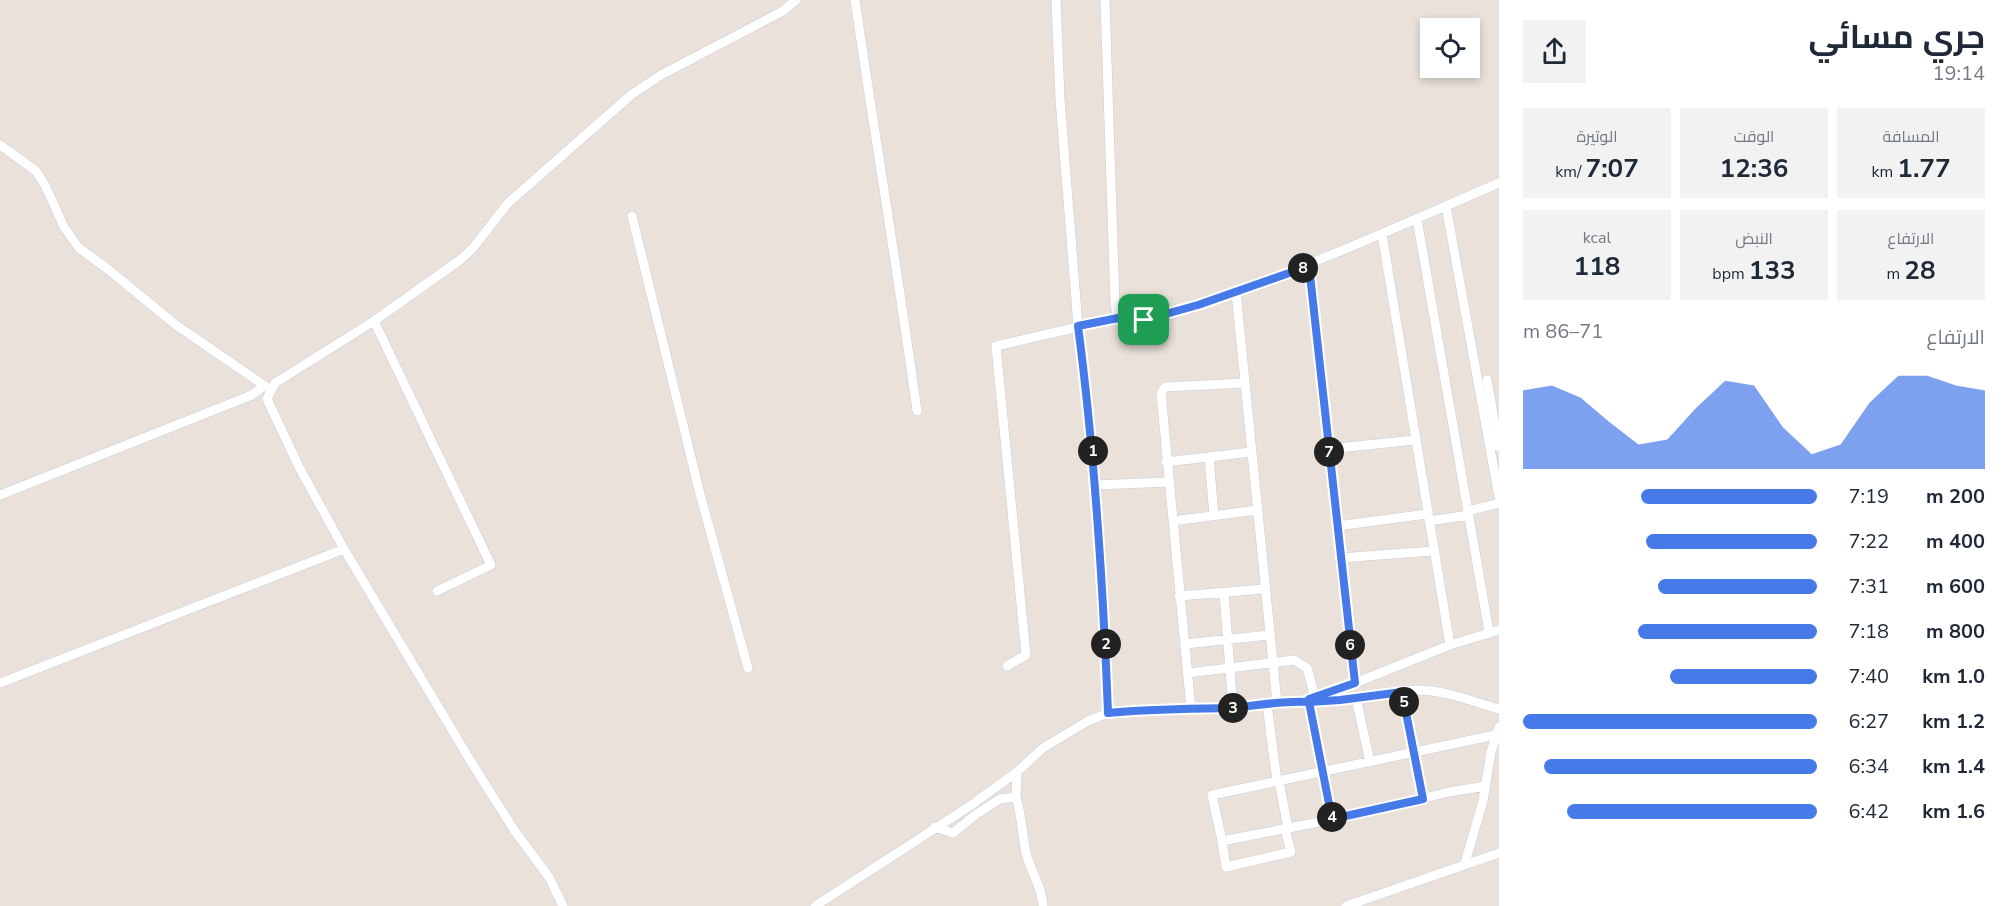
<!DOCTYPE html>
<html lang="ar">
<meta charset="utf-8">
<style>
:root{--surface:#fff;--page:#f2f2f3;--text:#1f2937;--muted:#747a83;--accent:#477ae9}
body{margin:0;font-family:"Nunito Sans",Cairo,sans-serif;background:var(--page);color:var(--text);direction:rtl;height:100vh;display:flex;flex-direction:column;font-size:22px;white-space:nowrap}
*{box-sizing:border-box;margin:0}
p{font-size:20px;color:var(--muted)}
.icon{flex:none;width:33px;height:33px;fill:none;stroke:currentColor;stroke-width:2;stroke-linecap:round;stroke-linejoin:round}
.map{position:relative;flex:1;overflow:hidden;direction:ltr}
.sheet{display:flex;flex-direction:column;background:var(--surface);width:510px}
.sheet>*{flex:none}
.buttons{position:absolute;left:1420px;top:18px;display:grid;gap:12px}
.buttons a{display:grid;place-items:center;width:60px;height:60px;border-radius:0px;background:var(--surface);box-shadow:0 3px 9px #0003;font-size:30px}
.pin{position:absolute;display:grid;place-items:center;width:51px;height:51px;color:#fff;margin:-26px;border-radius:12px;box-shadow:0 3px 9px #0006}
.km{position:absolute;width:30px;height:30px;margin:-15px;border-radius:50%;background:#222;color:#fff;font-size:16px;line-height:30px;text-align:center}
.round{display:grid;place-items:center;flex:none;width:63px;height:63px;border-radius:0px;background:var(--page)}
.summary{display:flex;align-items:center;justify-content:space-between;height:102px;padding:0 24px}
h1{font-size:33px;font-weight:700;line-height:45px}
.metrics{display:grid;grid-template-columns:repeat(3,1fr);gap:9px;height:102px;padding:6px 24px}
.metrics div{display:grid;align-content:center;border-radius:0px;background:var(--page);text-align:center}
.metrics b{font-size:26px;font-weight:700}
.metrics small{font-size:16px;font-weight:400}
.metrics p{font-size:16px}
.chart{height:168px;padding:12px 24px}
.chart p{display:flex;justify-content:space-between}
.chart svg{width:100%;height:108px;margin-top:6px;fill:var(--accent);opacity:.7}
ul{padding:0 24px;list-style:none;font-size:20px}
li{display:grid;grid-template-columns:96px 72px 1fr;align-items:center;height:45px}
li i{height:15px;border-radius:8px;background:var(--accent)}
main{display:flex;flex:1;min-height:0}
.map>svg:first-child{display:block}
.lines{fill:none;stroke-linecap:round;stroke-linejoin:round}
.minor-casing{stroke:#c9ced8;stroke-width:10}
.minor{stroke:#fff;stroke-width:9}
.route-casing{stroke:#fff;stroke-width:12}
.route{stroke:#477ae9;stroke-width:8}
</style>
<main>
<section class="sheet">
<div class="summary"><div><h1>جري مسائي</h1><p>19:14</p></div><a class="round"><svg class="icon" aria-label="share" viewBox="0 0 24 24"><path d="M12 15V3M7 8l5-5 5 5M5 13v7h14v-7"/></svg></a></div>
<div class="metrics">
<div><p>المسافة</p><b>1.77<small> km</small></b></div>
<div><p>الوقت</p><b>12:36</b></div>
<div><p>الوتيرة</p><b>7:07<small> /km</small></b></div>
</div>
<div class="metrics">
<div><p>الارتفاع</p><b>28<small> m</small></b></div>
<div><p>النبض</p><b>133<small> bpm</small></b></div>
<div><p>kcal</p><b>118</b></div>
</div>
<div class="chart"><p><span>الارتفاع</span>71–86 m</p>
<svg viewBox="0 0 160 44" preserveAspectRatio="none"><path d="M0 44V12L10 10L20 15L30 25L40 34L50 32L60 19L70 8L80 10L90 27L100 38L110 34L120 17L130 6L140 6L150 10L160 12V44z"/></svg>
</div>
<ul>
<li><b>200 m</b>7:19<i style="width:60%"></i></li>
<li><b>400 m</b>7:22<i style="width:58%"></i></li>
<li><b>600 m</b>7:31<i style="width:54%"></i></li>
<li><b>800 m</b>7:18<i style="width:61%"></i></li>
<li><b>1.0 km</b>7:40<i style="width:50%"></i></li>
<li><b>1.2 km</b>6:27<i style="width:100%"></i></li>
<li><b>1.4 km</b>6:34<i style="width:93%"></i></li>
<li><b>1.6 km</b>6:42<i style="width:85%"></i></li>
</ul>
</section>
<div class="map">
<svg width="1499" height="906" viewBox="0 0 1499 906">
<rect width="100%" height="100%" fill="#e9e1da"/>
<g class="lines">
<defs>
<path id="minor" d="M 855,0 C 875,137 898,273 917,411
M 1056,0 L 1060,99 L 1078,326 L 1091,435 L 1102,567 L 1108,713
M 1105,0 L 1115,304 L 1117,318 L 1123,323 C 1153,323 1196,306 1224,296 C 1318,263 1408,222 1499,183
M 0,145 L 36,171 L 45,185 L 64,227 L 79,248 L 109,270 L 176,325 L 271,390
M 1446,206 L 1499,497
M 632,216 L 700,494 L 748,668
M 1417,219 L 1489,632
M 1382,234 L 1450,645
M 1309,266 L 1355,683
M 1236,292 L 1277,703
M 374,321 L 491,565 L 437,591
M 1487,380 L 1499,447
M 1328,449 L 1415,440
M 1209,457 L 1214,516
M 1166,462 L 1251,452
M 1095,485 L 1169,482
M 0,495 L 252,395 L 264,386
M 1468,511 L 1499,503
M 1173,521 L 1257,510
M 1429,521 L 1469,515
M 1337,526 L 1427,514
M 1340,558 L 1433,551
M 1224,593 L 1233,708
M 1179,596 L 1264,589
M 1185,644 L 1269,635
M 1007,666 L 1026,655 L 996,346 L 1117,318
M 1188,673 L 1294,660 L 1307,668 L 1315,697
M 0,683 L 344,549
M 1402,692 L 1423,799
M 1356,698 L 1370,762
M 1309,699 L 1332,819
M 1307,702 C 1345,703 1381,691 1418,690 C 1445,690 1473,702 1499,709
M 1267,704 L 1277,782
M 1191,709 L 1161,393 L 1165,387 L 1245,383
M 1279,781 L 1288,829
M 1486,786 L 1449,792 L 1360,814 L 1222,841 L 1212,795 L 1495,735
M 1016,797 L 1017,772
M 935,827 L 953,833 L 975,815 L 1000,799 L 1016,797 C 1022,816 1022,834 1026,853 C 1030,871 1042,886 1043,906
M 1222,841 L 1226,867 L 1291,852 L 1285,829
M 1465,863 L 1483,801 L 1491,752 L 1499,727
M 563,906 L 549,877 L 514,830 L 470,760 L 344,549 L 299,467 L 267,399 L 275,383 L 374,321 L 460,260 L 473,248 L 508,203 L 631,95 L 661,75 L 783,11 L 796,0
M 815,906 L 970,806 L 1017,772 L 1043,748 L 1088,721 L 1108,713 L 1138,710 L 1233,708 L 1299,701 L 1355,683 L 1450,645 L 1499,630
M 1346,906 L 1499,853"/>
</defs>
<use href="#minor" class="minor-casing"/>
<use href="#minor" class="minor"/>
</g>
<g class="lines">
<defs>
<path id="route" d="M 1144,320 L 1125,323 L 1118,318 L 1078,326 C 1095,455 1103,584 1108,713 C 1149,709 1189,709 1230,708 C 1257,706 1283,700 1309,702 L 1332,819 L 1423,799 L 1402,692 L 1340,700 L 1309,702 L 1309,699 L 1355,683 L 1309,266 L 1198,305 L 1144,320"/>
</defs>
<use href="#route" class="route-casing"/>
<use href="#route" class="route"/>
</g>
</svg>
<div class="buttons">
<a><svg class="icon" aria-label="locate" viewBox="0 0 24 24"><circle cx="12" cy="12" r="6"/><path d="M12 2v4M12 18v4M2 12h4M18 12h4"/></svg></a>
</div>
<div class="pin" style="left:1144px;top:320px;background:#1e9e55"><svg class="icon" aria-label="arrive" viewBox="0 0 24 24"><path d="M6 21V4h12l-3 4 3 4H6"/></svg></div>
<b class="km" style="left:1093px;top:451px">1</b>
<b class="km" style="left:1106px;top:644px">2</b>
<b class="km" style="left:1233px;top:708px">3</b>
<b class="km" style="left:1332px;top:817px">4</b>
<b class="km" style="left:1404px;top:702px">5</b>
<b class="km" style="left:1350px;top:645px">6</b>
<b class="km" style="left:1329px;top:452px">7</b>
<b class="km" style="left:1303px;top:268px">8</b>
</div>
</main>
